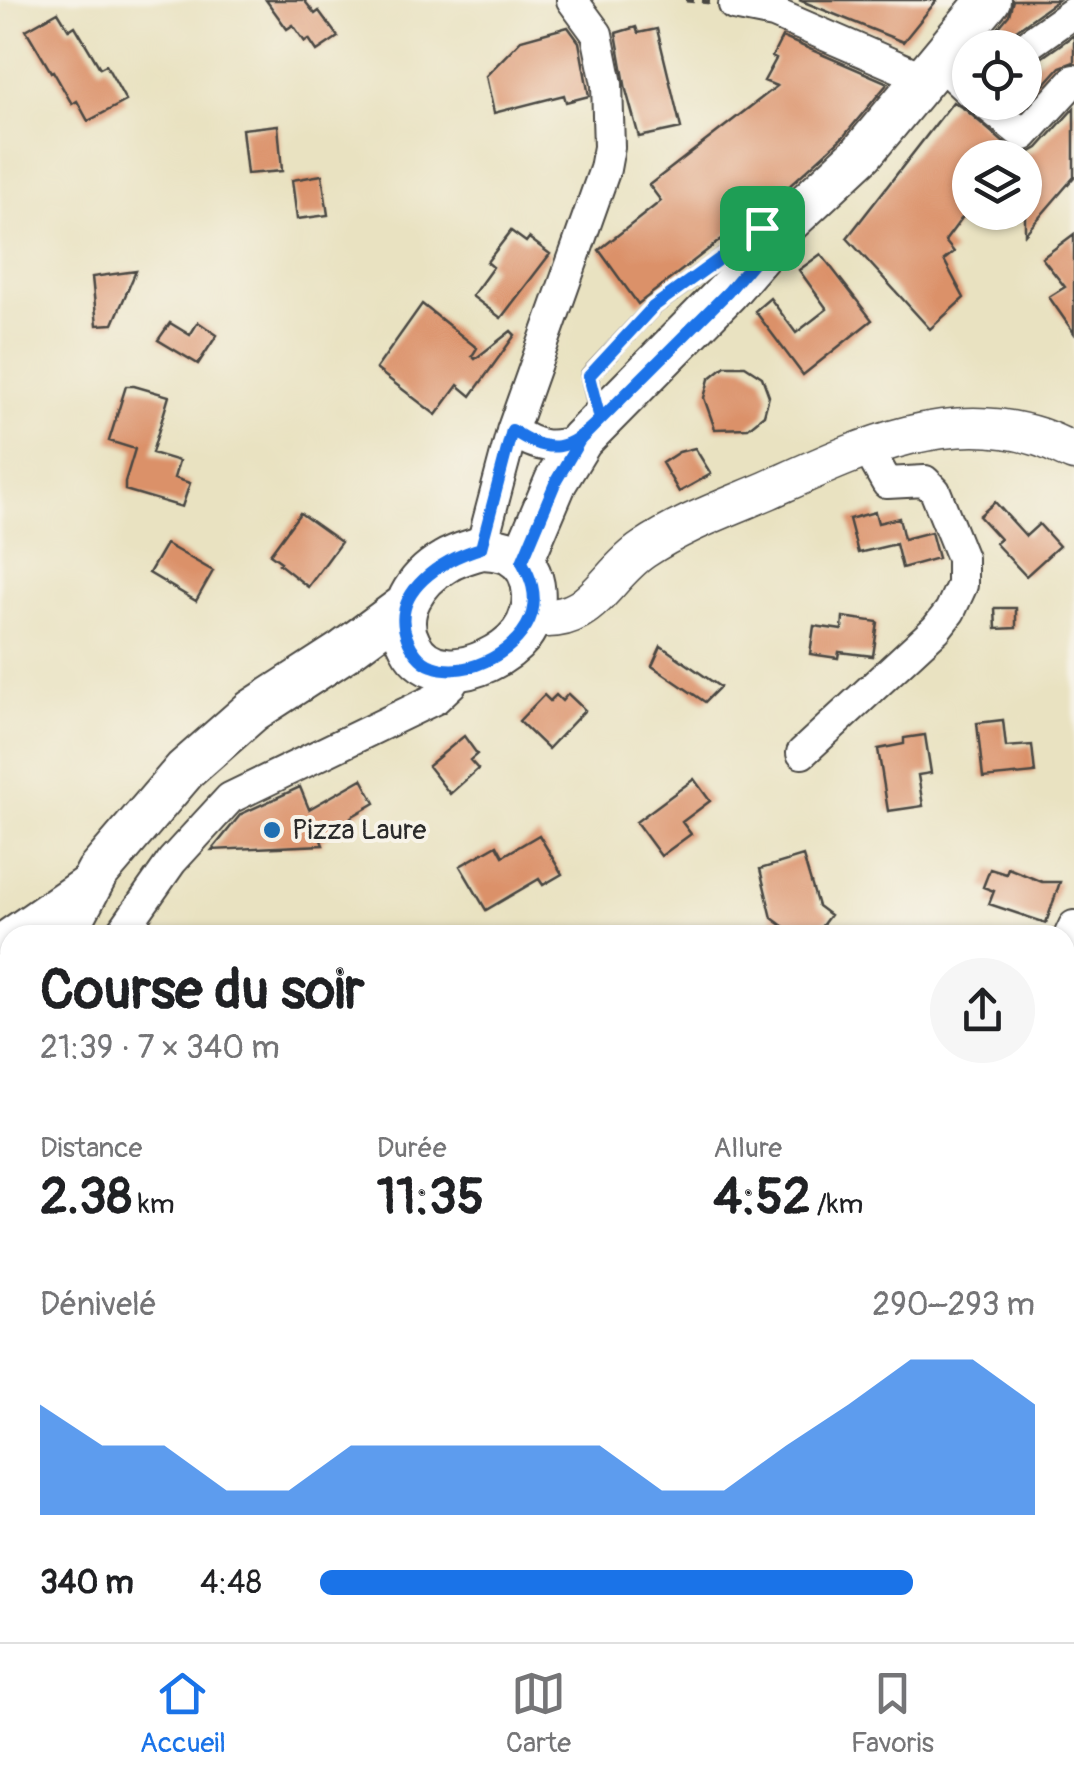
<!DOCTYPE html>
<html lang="fr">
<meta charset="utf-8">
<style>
:root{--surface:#fff;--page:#f6f6f6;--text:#202124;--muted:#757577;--line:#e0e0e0;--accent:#1a73e8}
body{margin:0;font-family:Pangolin,sans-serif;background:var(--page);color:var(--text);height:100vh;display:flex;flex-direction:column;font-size:38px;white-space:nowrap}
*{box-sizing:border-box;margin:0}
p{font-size:32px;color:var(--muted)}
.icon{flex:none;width:55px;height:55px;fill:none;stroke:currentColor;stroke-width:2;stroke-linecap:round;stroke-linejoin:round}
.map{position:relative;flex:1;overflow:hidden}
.details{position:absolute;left:0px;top:925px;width:1075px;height:718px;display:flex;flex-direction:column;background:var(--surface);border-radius:30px 30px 0 0;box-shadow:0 2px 8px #0004}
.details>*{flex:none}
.buttons{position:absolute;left:952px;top:30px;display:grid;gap:20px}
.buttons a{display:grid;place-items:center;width:90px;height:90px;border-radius:50%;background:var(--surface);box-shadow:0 2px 8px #0004;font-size:50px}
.pin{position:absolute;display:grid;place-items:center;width:85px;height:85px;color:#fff;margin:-42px;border-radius:20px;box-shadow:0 5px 15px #0006}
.round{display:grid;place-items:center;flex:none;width:105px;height:105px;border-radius:52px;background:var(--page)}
.head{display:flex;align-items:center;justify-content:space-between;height:170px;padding:0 40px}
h1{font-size:55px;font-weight:700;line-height:75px}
.metrics{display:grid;grid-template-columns:repeat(3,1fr);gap:15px;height:170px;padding:10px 40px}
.metrics div{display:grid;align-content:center}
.metrics b{font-size:50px;font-weight:700}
.metrics small{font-size:28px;font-weight:400}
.metrics p{font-size:28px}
.chart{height:280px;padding:20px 40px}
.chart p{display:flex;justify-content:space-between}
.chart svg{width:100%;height:180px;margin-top:10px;fill:var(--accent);opacity:.7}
ul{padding:0 40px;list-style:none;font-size:32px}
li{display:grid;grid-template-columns:160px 120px 1fr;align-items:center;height:75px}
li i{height:25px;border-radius:12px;background:var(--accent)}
.tabs{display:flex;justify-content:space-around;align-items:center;height:140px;border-top:2px solid var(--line);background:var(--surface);font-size:28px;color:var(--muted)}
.tabs a{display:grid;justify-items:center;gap:5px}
.tabs .selected{color:var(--accent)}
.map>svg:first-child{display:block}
.building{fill:#db9169}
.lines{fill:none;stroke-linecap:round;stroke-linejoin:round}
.service-casing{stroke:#484642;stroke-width:19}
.minor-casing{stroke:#484642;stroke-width:34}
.tertiary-casing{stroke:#484642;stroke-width:41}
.secondary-casing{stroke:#484642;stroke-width:46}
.path{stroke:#484642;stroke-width:5;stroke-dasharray:8 8;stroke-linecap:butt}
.service{stroke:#fff;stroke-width:15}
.minor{stroke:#fff;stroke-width:30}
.tertiary{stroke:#fff;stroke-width:38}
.secondary{stroke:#fff;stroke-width:42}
.route-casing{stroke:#fff;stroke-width:20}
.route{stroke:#1a73e8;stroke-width:12}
.poi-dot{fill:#1f6fb2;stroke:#f7f3e8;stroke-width:4}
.labels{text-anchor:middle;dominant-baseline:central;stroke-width:8;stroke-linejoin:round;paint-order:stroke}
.poi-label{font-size:28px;fill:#2b2b2b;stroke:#f7f3e8;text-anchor:start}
</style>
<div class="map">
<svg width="1074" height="1642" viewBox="0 0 1074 1642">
<rect width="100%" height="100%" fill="#f7f3e8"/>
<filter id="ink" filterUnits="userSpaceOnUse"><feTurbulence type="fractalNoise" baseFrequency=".01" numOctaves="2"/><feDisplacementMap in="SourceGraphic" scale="20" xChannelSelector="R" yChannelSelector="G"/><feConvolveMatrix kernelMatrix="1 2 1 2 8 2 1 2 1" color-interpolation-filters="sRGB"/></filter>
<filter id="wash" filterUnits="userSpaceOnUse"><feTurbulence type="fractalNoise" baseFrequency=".0048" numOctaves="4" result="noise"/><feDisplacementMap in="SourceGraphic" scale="40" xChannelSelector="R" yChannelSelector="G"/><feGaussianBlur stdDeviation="2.25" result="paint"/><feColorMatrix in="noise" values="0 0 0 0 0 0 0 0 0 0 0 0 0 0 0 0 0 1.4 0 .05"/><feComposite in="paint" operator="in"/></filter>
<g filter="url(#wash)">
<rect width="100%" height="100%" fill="#e9e2c1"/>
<g id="blocks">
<path class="building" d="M 266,0 L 304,0 L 315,14 L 319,11 L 338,37 L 317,51 L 309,39 L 305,42 L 293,25 L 287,29 Z
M 799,0 L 937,0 L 903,42 Z
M 1013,0 L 1058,0 L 1012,33 L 1005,44 L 995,48 L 990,38 L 1009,15 Z
M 58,12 L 69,30 L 75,26 L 100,68 L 106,65 L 126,101 L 88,121 L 77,101 L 72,104 L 53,71 L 51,72 L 26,30 Z
M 568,27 L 579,42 L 589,96 L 566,102 L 564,95 L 494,113 L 486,76 L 521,40 Z
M 636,27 L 638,33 L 657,29 L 681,128 L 639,137 L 626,90 L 616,33 Z
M 1074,35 L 1074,62 L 1060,67 L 1022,109 L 1014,102 L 1025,102 L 1025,67 L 1034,63 Z
M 782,37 L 888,83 L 844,136 L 785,190 L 638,304 L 599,250 L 661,201 L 649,185 L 777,86 L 764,81 L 776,59 L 772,57 Z
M 953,102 L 966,110 L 1012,150 L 1022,154 L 1031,152 L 1038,148 L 1074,108 L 1074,177 L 1025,234 L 1025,158 L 970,158 L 970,207 L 945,241 L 954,252 L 944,260 L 964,298 L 930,329 L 847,238 Z
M 278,125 L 282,171 L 247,174 L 242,129 Z
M 322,175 L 328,215 L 297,219 L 292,180 Z
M 511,231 L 526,242 L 529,238 L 550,254 L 501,318 L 472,296 L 493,267 L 487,262 Z
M 1074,234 L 1074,333 L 1049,297 L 1065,287 L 1042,258 Z
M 821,254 L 872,320 L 803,375 L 755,311 L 770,298 L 796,333 L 827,309 L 799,270 Z
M 136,271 L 113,324 L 97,325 L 92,277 Z
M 422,304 L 477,348 L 472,356 L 475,359 L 511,331 L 515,335 L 471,396 L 458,385 L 436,415 L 376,369 Z
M 198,322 L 217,335 L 198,364 L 158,340 L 170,323 L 190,335 Z
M 725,366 L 745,366 L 762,377 L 769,396 L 764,415 L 748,428 L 715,429 L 704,398 L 709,379 Z
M 126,386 L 134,386 L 169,396 L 152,453 L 179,461 L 174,478 L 190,483 L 182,507 L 125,490 L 125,482 L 135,449 L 109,441 Z
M 695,448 L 711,474 L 679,492 L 662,463 L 679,452 Z
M 995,502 L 1026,536 L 1039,524 L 1059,546 L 1026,576 L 995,543 L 1000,539 L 979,516 Z
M 875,512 L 878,523 L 899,518 L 904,539 L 931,532 L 938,558 L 902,568 L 896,544 L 858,553 L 849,519 Z
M 300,513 L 341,542 L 308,587 L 279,564 L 281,562 L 270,554 Z
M 166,544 L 213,571 L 196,601 L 149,573 Z
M 995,608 L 1016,608 L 1016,628 L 996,629 Z
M 843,617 L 878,622 L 873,656 L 839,652 L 838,658 L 810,654 L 814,626 L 842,630 Z
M 661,646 L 720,687 L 705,702 L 652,666 Z
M 568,694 L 585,710 L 548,749 L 519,721 L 544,695 L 550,701 L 556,695 L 562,701 Z
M 1003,720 L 1006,747 L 1032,745 L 1035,773 L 983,778 L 977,723 Z
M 925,735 L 931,773 L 918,775 L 923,806 L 888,811 L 878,749 L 904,744 L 904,738 Z
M 464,736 L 477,754 L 470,760 L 478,769 L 450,794 L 428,766 Z
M 362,779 L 375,803 L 351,817 L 353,822 L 321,840 L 323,845 L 212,850 L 241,814 L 300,787 L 309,809 Z
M 694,779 L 710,801 L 682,822 L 691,834 L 661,856 L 636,822 Z
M 539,835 L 562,874 L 543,885 L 539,879 L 486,910 L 460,866 L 497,845 L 503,856 Z
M 803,856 L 818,906 L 830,915 L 815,935 L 795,935 L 772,918 L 760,869 Z
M 1008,868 L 1042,882 L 1060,882 L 1046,923 L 989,904 L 994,891 L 983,887 L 990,869 L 1006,874 Z"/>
</g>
</g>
<g filter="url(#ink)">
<use href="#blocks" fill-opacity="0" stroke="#484642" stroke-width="2.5"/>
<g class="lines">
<defs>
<path id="service" d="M 598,414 L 589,375 L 653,307 L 757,232
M 458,1642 L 459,1632"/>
<path id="minor" d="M 734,5 L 774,13 L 924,78
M 1023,48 L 1074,12
M 938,62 L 970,92
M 983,102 L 1024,135 L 1074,80
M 512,431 C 539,448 550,449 581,440
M 481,548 L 512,431 L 605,169 L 609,147 L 607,84 L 597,34 L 572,0
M 802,753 L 936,629 L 950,611 L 962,585 L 962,558 L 935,491 L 925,481 L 887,483 L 866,446
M 120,935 L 172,861 L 230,798 L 435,699 L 452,683 L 459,669
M 0,940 L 91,877
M 1065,945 L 1074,926
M 0,1388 L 10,1399
M 0,1448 L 10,1456
M 0,1618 L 14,1642
M 922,1642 L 927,1632"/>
<path id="tertiary" d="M 531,616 C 590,629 604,576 643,550 C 681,524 726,508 768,490 C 853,452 944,406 1039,437 C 1051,441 1062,447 1074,452"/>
<path id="secondary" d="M 481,548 C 492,549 502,549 511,554 C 540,569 539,612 521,635 C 505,655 471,672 446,669 C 429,668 417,659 410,645 C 392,613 417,578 445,562 C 456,555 469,552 481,548 Z
M 522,561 L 556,481 L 581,440 L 728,291 L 789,221 L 862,153 L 989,0
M 64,935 L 97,873 L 185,770 L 252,711 L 343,652 L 405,606
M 187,1632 L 192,1642
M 275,1632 L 286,1642"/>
</defs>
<use href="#service" class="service-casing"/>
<use href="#minor" class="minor-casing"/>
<use href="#tertiary" class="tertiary-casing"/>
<use href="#secondary" class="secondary-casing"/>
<path class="path" d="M 686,0 L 711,2"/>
<use href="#service" class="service"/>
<use href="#minor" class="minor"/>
<use href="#tertiary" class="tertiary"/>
<use href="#secondary" class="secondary"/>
</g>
</g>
<g class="lines" filter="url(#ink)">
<defs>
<path id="route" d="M 762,228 L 653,307 L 589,376 L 600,419 C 569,451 550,456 512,430 L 481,548 C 444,559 389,591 407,638 C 411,649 420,662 432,666 C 468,680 522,649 532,613 C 537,594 531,578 522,562 L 556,481 L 580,440 L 728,292 L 788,221 L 762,228"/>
</defs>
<use href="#route" class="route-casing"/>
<use href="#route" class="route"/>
</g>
<circle class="poi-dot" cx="272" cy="830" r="10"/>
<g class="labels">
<g class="poi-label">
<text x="292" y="830">Pizza Laure</text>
</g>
</g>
</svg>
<div class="buttons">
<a><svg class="icon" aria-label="locate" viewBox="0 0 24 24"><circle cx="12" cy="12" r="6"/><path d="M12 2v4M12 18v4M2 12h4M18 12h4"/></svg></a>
<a><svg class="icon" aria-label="layers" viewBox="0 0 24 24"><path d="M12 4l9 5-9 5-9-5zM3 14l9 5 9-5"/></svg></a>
</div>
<div class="pin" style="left:762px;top:228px;background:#1e9e55"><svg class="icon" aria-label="arrive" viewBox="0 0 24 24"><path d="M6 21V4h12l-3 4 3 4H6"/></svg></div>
<section class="details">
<div class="head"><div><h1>Course du soir</h1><p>21:39 · 7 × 340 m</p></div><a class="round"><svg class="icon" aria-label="share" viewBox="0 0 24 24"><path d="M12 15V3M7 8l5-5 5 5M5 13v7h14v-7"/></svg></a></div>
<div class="metrics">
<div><p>Distance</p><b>2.38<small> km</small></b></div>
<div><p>Durée</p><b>11:35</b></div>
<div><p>Allure</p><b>4:52<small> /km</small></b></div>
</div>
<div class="chart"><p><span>Dénivelé</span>290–293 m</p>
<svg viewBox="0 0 160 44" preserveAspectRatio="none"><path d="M0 44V17L10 27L20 27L30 38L40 38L50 27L60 27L70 27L80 27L90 27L100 38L110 38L120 27L130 17L140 6L150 6L160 17V44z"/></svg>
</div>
<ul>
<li><b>340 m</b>4:48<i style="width:83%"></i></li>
</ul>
</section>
</div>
<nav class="tabs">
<a class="selected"><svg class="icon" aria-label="home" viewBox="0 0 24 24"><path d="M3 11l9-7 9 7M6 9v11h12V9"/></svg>Accueil</a>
<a><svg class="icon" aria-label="map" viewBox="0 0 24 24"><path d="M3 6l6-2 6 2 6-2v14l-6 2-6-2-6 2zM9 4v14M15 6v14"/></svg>Carte</a>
<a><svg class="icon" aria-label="saved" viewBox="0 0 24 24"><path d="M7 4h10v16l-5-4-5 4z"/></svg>Favoris</a>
</nav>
